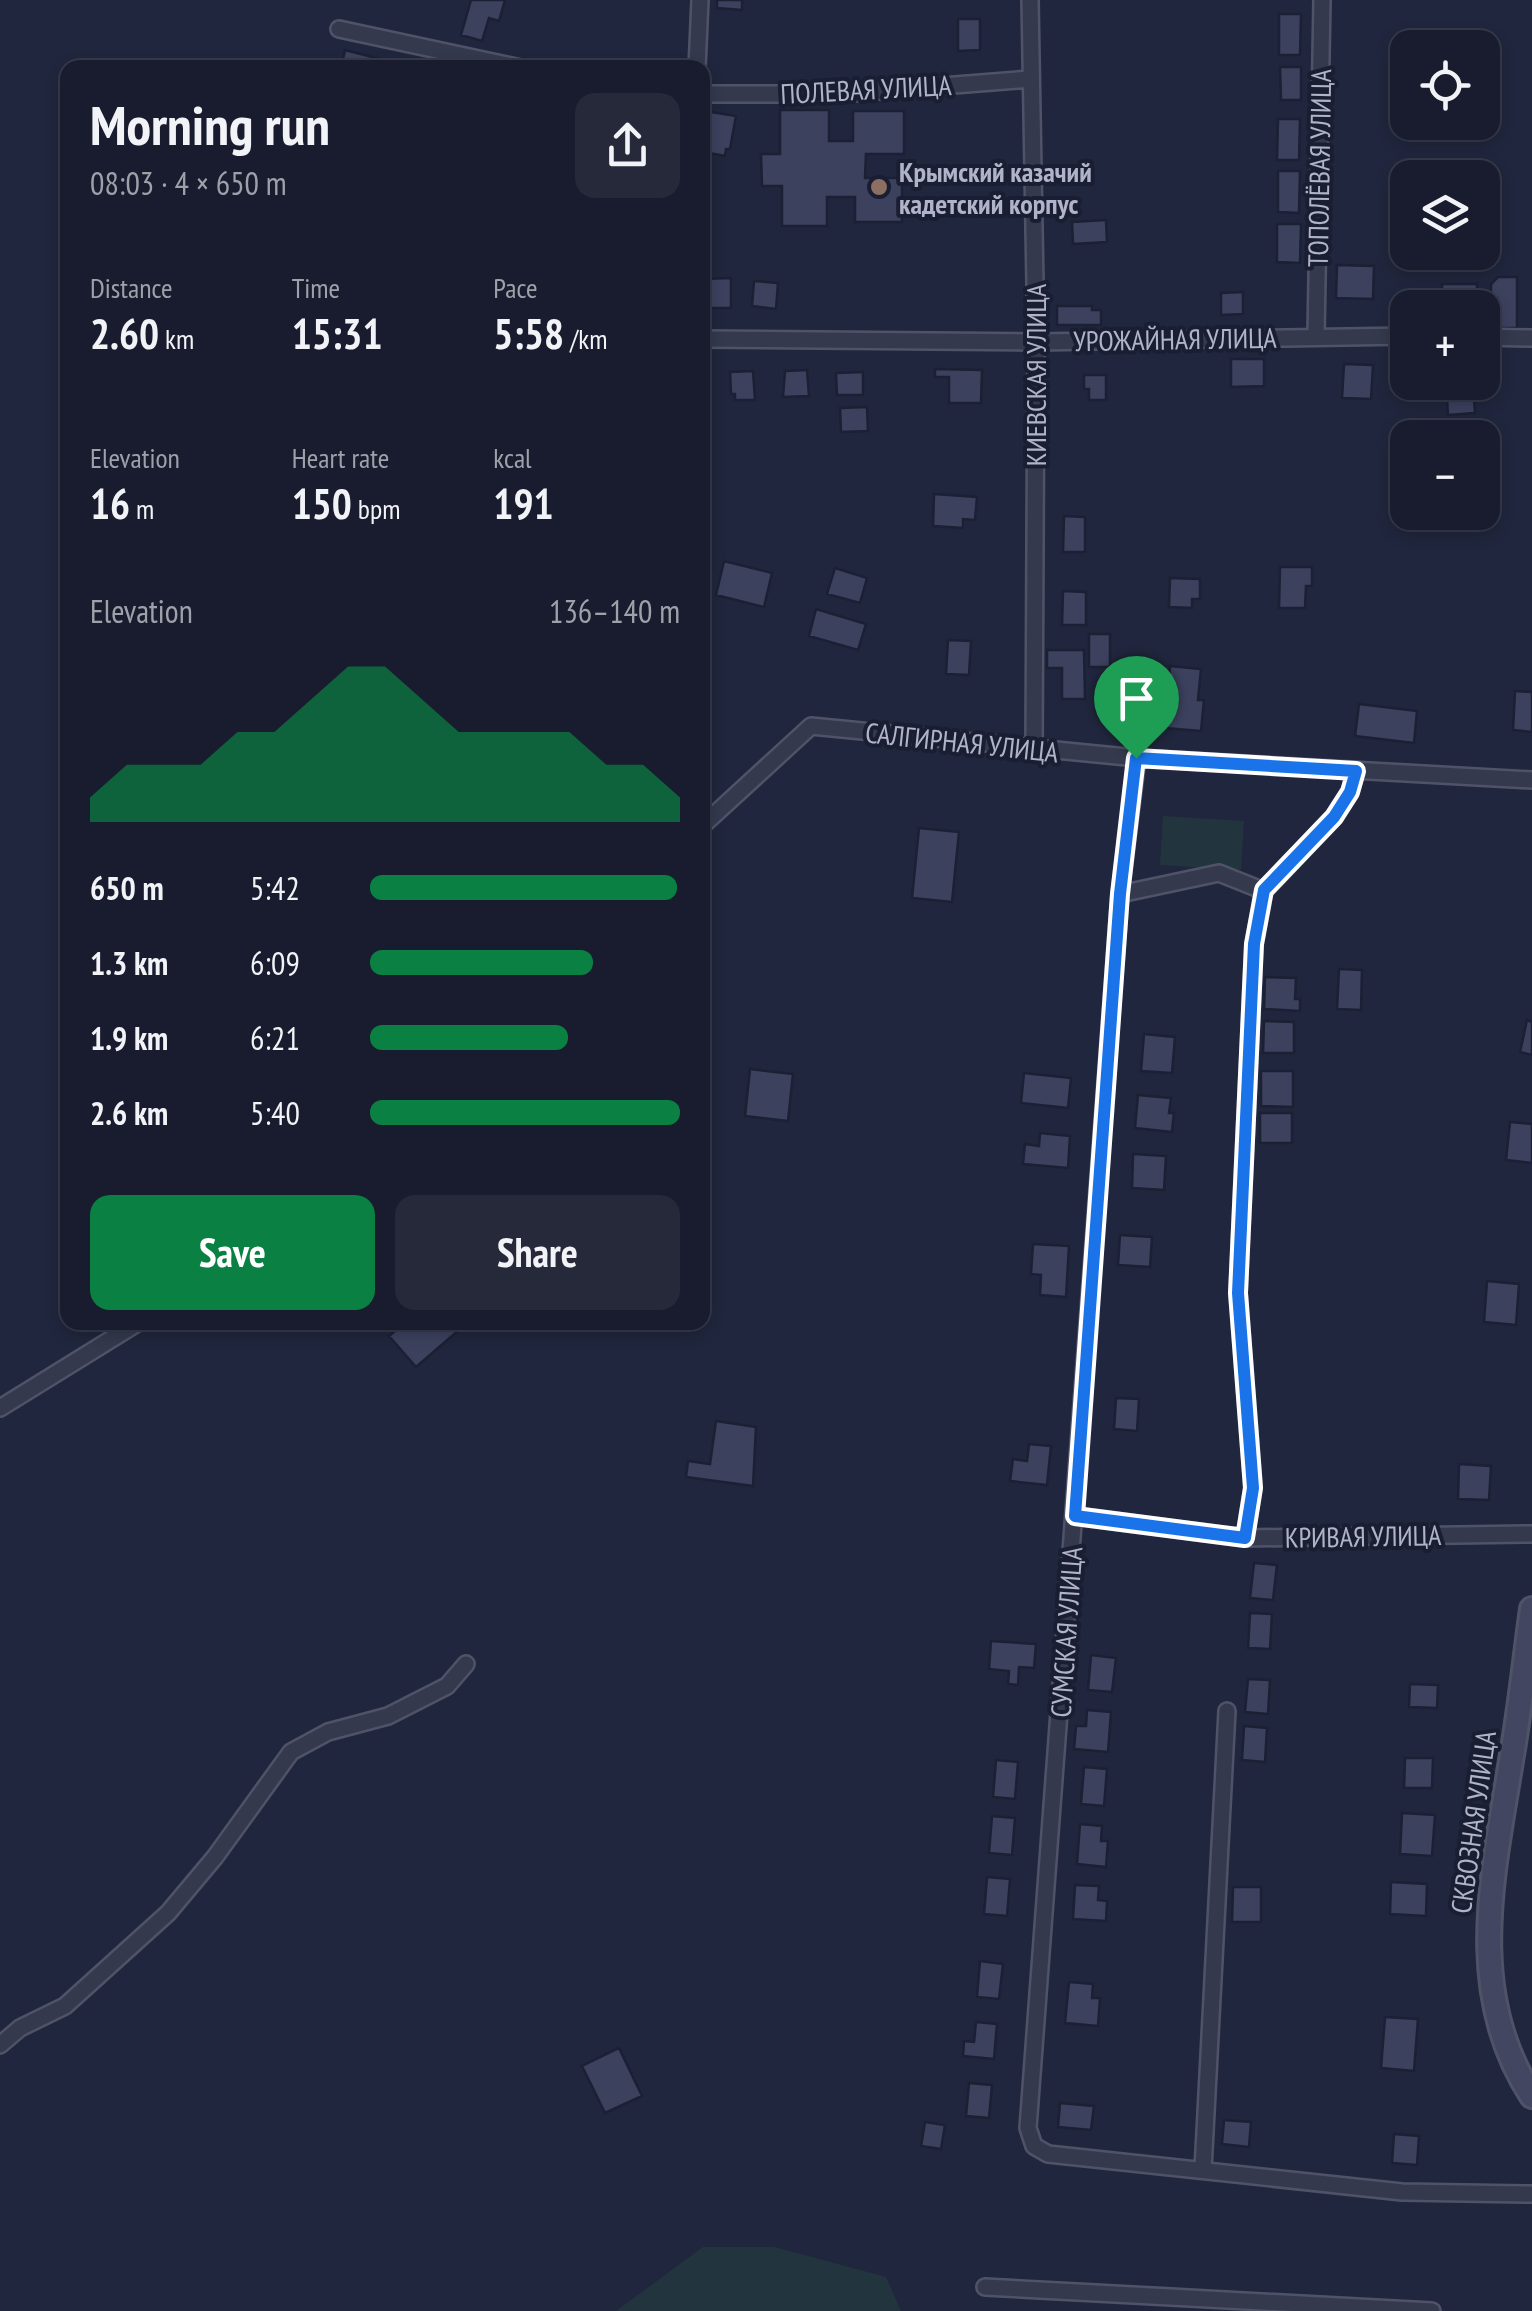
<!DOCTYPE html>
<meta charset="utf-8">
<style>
:root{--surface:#181c2e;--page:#25293a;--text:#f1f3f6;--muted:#9fa1aa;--line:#363a4a;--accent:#0b8043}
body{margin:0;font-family:"PT Sans Narrow",sans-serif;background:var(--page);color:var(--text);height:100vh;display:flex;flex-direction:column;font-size:38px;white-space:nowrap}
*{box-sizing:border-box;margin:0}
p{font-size:32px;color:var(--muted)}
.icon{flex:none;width:55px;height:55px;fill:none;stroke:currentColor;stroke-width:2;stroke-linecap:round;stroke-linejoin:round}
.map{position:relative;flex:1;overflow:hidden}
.side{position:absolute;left:60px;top:60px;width:650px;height:1270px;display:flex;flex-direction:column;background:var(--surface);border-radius:20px;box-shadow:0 5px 15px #0003,0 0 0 2px var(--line)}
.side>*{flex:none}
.controls{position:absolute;left:1390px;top:30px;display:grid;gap:20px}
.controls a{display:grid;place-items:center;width:110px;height:110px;border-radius:20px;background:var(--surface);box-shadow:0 5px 15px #0003,0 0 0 2px var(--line);font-size:50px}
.pin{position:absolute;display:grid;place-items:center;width:85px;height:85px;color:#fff;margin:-102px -42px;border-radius:50% 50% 50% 0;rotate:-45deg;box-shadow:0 0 10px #0007}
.pin .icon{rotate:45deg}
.round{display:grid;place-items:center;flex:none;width:105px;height:105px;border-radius:20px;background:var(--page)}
.overview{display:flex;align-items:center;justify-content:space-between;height:170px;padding:0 30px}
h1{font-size:55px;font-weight:700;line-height:75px}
.figures{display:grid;grid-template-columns:repeat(3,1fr);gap:15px;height:170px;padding:10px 30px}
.figures div{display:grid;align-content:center}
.figures b{font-size:42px;font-weight:700}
.figures small{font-size:28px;font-weight:400}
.figures p{font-size:28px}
.chart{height:280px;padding:20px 30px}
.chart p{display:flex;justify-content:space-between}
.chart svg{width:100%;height:180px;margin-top:10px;fill:var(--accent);opacity:.7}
.button{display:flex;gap:20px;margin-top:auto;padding:20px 30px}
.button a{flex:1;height:115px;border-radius:20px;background:var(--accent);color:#fff;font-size:40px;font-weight:700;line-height:115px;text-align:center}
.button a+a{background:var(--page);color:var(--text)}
ul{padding:0 30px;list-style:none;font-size:32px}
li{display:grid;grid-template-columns:160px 120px 1fr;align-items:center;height:75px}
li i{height:25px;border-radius:12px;background:var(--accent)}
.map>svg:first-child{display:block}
.green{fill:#22343e}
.building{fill:#3c415e;stroke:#1c2034;stroke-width:2.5}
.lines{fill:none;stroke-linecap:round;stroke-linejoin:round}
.street-casing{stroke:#505368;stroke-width:20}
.secondary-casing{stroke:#505368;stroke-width:28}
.street{stroke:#34394d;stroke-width:15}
.secondary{stroke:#424661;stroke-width:22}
.route-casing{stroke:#fff;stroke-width:20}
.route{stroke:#1a73e8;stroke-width:12}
.education-dot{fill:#8d6e63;stroke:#1a1e32;stroke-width:4}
.labels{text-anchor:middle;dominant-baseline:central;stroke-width:8;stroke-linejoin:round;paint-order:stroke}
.street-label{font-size:28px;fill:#b0b3c9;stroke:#1a1e32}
.poi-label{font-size:28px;font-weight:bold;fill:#b0b3c9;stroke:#1a1e32;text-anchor:start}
</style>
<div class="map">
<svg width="1532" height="2311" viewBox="0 0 1532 2311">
<rect width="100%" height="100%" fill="#20263d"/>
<path class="green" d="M 1163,816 L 1244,821 L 1241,870 L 1160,865 Z
M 703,2247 L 775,2247 L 886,2277 L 901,2311 L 616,2311 Z"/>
<path class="building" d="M 471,0 L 505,0 L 499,21 L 489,18 L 482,41 L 461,35 Z
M 717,0 L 742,0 L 742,10 L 717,8 Z
M 1279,14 L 1301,14 L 1300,55 L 1279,55 Z
M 958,19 L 980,19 L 980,50 L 958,51 Z
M 345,50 L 380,59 L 378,68 L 341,68 Z
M 1280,67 L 1301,67 L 1301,100 L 1281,100 Z
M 780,110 L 829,110 L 829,141 L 853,141 L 853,111 L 904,111 L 904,154 L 866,154 L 865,178 L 902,178 L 902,222 L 855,222 L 855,197 L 827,197 L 827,226 L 782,226 L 782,186 L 762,186 L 761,154 L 780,154 Z
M 711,112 L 736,116 L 730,149 L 726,149 L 725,156 L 704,152 Z
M 1278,119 L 1300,119 L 1299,160 L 1277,160 Z
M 1278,171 L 1300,171 L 1299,213 L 1278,212 Z
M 1106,220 L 1107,242 L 1073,244 L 1072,222 Z
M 1277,224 L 1301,224 L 1300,263 L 1277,262 Z
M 1337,265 L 1374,266 L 1373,299 L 1336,298 Z
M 1498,277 L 1517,277 L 1517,328 L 1497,328 L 1497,298 L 1491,298 L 1491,284 Z
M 731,278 L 731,308 L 702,308 L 702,279 Z
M 754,281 L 778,283 L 776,309 L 752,306 Z
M 1442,284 L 1477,284 L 1477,308 L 1442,308 Z
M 1243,292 L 1243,314 L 1221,315 L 1221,293 Z
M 1057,306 L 1092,306 L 1092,310 L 1101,310 L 1101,325 L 1057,325 Z
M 1231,359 L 1264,359 L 1264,386 L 1231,387 Z
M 1344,364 L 1373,365 L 1371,399 L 1342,398 Z
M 935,369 L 982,370 L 981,403 L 949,403 L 949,377 L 935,377 Z
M 807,370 L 809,396 L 783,397 L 785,371 Z
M 753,371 L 755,400 L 735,400 L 735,394 L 731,394 L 730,372 Z
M 863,372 L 863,395 L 837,395 L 836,373 Z
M 1084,375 L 1106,375 L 1106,400 L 1089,400 L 1089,389 L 1084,389 Z
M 1446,382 L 1473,382 L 1475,413 L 1448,415 Z
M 867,407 L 868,431 L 841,432 L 840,408 Z
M 934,494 L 977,497 L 975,520 L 963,519 L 963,528 L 933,526 Z
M 1064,516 L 1085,517 L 1085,552 L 1063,552 Z
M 724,561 L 772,573 L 764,607 L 716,595 Z
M 1280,567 L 1312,567 L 1312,586 L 1306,586 L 1305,608 L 1279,608 Z
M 835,568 L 867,578 L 860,603 L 827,594 Z
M 1170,578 L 1200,579 L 1200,599 L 1192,599 L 1192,608 L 1169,607 Z
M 1063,591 L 1086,592 L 1086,625 L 1062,625 Z
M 816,609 L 866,624 L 858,650 L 809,636 Z
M 1089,634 L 1110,634 L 1110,667 L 1089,667 Z
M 948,640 L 971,641 L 969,675 L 946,674 Z
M 1047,650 L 1084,650 L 1085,699 L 1062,699 L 1062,668 L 1047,668 Z
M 1170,666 L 1201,669 L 1198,700 L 1204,700 L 1201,731 L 1165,728 Z
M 1515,691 L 1532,692 L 1532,732 L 1513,730 Z
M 1359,704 L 1417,711 L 1414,743 L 1355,736 Z
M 919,828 L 959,832 L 952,902 L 912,898 Z
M 1339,969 L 1362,970 L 1361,1010 L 1337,1009 Z
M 1265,977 L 1296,978 L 1295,999 L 1300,999 L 1300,1011 L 1264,1009 Z
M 1527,1020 L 1532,1022 L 1532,1055 L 1520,1052 Z
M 1264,1021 L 1294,1022 L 1294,1053 L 1263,1053 Z
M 1144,1034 L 1175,1037 L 1172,1073 L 1141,1071 Z
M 750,1069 L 793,1074 L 788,1121 L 745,1116 Z
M 1261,1071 L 1293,1071 L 1293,1107 L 1261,1106 Z
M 1024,1073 L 1071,1078 L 1068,1108 L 1021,1103 Z
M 1138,1095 L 1171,1098 L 1169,1113 L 1174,1113 L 1172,1132 L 1135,1128 Z
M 1260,1113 L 1292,1113 L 1292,1143 L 1260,1143 Z
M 1510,1122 L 1532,1124 L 1532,1163 L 1506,1160 Z
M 1040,1133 L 1070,1136 L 1068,1168 L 1023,1164 L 1025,1144 L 1039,1146 Z
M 1133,1154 L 1166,1156 L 1164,1190 L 1132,1188 Z
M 1120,1235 L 1152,1237 L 1150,1267 L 1118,1265 Z
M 1033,1244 L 1069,1246 L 1066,1297 L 1040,1295 L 1041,1275 L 1031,1274 Z
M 1487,1281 L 1519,1284 L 1516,1325 L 1484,1322 Z
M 387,1322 L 465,1322 L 466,1324 L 416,1367 L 389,1336 L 395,1331 Z
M 1116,1398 L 1139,1399 L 1137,1431 L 1114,1429 Z
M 716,1421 L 756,1427 L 753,1486 L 686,1477 L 688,1461 L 710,1464 Z
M 1029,1444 L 1051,1446 L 1047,1485 L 1010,1481 L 1013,1459 L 1027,1461 Z
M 1459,1464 L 1491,1466 L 1489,1500 L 1458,1499 Z
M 1254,1563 L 1277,1565 L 1273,1600 L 1250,1598 Z
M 1250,1613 L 1272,1614 L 1270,1649 L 1248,1648 Z
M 991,1641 L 1036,1644 L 1034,1668 L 1019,1667 L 1018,1685 L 1008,1684 L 1009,1671 L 989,1669 Z
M 1091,1655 L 1116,1658 L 1112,1692 L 1088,1690 Z
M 1248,1679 L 1270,1680 L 1268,1714 L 1245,1712 Z
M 1410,1684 L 1438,1685 L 1437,1708 L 1409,1707 Z
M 1087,1710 L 1111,1712 L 1108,1752 L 1074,1749 L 1076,1726 L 1086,1726 Z
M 1244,1726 L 1267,1728 L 1265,1762 L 1242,1760 Z
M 1405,1758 L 1433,1758 L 1432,1788 L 1404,1788 Z
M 996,1760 L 1018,1762 L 1015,1799 L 993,1797 Z
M 1084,1767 L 1107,1769 L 1104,1806 L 1081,1804 Z
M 1402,1813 L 1435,1815 L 1432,1856 L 1400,1854 Z
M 992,1816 L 1015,1818 L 1012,1855 L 989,1853 Z
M 1080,1824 L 1102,1826 L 1101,1841 L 1108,1841 L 1106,1867 L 1077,1864 Z
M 987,1877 L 1010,1879 L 1007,1916 L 984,1914 Z
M 1391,1882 L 1427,1884 L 1426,1916 L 1390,1914 Z
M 1075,1885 L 1099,1886 L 1098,1900 L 1107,1901 L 1106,1921 L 1073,1919 Z
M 1233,1887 L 1261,1887 L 1261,1922 L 1232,1922 Z
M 980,1961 L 1003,1964 L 999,1999 L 977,1997 Z
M 1069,1982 L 1093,1984 L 1092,1998 L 1100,1998 L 1098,2026 L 1065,2023 Z
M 1385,2017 L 1418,2019 L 1414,2071 L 1381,2068 Z
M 976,2022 L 997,2024 L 994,2059 L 963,2056 L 964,2041 L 974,2042 Z
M 619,2048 L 642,2096 L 605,2113 L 582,2066 Z
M 969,2083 L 992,2085 L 989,2118 L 966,2116 Z
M 1060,2103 L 1094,2106 L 1091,2130 L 1058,2127 Z
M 1224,2120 L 1251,2122 L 1249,2147 L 1222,2144 Z
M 925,2122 L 945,2125 L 941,2149 L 921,2146 Z
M 1394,2134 L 1419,2136 L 1417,2165 L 1392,2163 Z"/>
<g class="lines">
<defs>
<path id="street" d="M 1030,0 L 1036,342 L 1034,750
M 339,29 L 521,68
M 697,68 L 700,0
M 702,94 L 841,94 L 1030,79
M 1316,335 L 1322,0
M 1482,337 L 1532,338
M 702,339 L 1036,342 L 1408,336
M 1137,758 L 1120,894 L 1028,2128 L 1034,2146 L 1048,2154 L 1402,2192 L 1532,2194
M 702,826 L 811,726 L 1137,758 L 1532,780
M 1120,894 L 1219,873 L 1264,891
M 0,1408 L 139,1322
M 1075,1516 L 1245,1538 L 1532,1534
M 1245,1538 L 1253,1487 L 1238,1293 L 1254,944 L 1264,891 L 1334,817 L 1350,792 L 1356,771
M 0,2045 L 20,2028 L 65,2006 L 168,1913 L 215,1857 L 291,1752 L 328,1732 L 388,1716 L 447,1686 L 466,1664
M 1203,2170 L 1227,1711
M 985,2287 L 1432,2311"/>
<path id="secondary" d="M 1532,1609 C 1525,1659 1520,1710 1511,1761 C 1493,1874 1464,1993 1532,2096"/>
</defs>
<use href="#street" class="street-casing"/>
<use href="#secondary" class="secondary-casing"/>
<use href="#street" class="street"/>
<use href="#secondary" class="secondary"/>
</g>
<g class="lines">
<defs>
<path id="route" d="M 1136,758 L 1356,771 L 1350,792 L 1334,817 L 1264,890 L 1254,944 L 1238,1293 L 1253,1488 L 1245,1538 L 1075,1516 L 1120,894 Z"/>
</defs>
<use href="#route" class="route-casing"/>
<use href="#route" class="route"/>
</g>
<circle class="education-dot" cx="879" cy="187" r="10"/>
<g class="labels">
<g class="street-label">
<text transform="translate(866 89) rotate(-3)">ПОЛЕВАЯ УЛИЦА</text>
<text transform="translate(1319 168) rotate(-89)">ТОПОЛЁВАЯ УЛИЦА</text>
<text transform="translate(1175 339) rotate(-1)">УРОЖАЙНАЯ УЛИЦА</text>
<text transform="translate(1035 375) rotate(-90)">КИЕВСКАЯ УЛИЦА</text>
<text transform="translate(962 742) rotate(6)">САЛГИРНАЯ УЛИЦА</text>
<text transform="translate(1363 1536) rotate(-1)">КРИВАЯ УЛИЦА</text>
<text transform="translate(1066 1632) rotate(-86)">СУМСКАЯ УЛИЦА</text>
<text transform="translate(1473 1822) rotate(-82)">СКВОЗНАЯ УЛИЦА</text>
</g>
<g class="poi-label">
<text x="899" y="171">Крымский казачий<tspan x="899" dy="32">кадетский корпус</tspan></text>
</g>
</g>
</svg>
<div class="controls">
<a><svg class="icon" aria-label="locate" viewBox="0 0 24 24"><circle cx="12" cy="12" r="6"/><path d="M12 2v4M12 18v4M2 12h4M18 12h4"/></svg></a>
<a><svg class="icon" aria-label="layers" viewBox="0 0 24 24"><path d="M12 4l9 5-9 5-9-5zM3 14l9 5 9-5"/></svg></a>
<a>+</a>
<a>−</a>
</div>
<div class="pin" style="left:1136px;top:758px;background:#1e9e55"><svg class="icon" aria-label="arrive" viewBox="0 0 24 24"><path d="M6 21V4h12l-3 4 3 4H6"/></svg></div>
<section class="side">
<div class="overview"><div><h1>Morning run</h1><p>08:03 · 4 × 650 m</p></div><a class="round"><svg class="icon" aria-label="share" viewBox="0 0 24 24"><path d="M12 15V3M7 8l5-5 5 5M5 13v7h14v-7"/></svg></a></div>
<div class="figures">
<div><p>Distance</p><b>2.60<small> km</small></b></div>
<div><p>Time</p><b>15:31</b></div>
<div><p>Pace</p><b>5:58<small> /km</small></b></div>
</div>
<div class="figures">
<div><p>Elevation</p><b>16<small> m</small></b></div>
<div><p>Heart rate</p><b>150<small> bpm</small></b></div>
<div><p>kcal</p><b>191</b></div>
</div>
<div class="chart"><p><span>Elevation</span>136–140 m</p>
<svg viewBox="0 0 160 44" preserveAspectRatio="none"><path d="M0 44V38L10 30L20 30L30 30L40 22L50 22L60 14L70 6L80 6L90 14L100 22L110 22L120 22L130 22L140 30L150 30L160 38V44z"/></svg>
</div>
<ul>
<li><b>650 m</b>5:42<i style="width:99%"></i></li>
<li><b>1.3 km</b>6:09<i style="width:72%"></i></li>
<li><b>1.9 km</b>6:21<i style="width:64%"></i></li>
<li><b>2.6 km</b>5:40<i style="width:100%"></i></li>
</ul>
<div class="button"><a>Save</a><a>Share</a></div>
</section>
</div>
